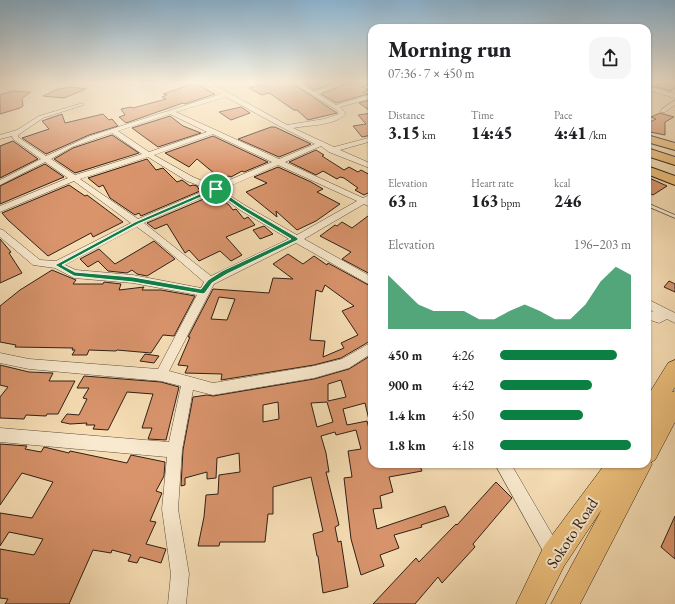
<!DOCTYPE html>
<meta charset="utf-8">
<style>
:root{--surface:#fff;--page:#f6f6f6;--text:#202124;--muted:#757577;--accent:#0b8043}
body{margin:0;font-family:"EB Garamond",serif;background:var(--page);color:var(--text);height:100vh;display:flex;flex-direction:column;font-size:15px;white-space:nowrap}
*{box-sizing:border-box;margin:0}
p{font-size:13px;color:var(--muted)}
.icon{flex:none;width:22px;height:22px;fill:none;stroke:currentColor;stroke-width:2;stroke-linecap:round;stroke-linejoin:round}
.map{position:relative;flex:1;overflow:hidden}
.drawer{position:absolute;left:368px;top:24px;width:283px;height:444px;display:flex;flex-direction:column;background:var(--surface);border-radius:12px;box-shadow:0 1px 3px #0004}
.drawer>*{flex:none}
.pin{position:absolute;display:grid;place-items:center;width:34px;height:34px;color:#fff;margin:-17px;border:2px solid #fff;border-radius:50%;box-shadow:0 1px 4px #0007}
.round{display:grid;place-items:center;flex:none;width:42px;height:42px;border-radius:12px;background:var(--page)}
.overview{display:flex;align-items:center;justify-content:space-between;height:68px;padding:0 20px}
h1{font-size:22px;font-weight:800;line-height:30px}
.stats{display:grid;grid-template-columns:repeat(3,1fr);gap:6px;height:68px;padding:4px 20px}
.stats div{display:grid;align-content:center}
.stats b{font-size:17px;font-weight:800}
.stats small{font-size:11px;font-weight:400}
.stats p{font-size:11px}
.chart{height:112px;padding:8px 20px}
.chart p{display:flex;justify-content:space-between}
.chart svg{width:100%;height:72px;margin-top:4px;fill:var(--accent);opacity:.7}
ul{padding:0 20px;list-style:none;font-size:13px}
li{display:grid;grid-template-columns:64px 48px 1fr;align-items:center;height:30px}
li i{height:10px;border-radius:5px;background:var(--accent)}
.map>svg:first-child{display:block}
.building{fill:#d9946c;stroke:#2e2016;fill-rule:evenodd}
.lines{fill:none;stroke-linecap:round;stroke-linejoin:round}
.service-casing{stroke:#604f3e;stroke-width:1.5}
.minor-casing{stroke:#604f3e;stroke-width:1}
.primary-casing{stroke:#2e2016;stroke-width:1}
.trunk-casing{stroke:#2e2016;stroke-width:2}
.service{fill:#f9e9ce;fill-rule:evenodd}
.minor{fill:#f9e9ce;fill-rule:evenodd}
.primary{fill:#ebbe7a;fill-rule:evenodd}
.trunk{fill:#ebbe7a;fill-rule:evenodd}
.route{fill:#0b8043;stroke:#fff;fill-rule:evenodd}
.labels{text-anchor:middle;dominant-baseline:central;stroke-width:4;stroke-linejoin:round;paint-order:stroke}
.near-street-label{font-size:16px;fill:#2e2016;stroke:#f9e9ce}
</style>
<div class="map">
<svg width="675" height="604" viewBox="0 0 675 604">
<rect width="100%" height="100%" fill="#f6ddb4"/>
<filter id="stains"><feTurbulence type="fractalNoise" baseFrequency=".005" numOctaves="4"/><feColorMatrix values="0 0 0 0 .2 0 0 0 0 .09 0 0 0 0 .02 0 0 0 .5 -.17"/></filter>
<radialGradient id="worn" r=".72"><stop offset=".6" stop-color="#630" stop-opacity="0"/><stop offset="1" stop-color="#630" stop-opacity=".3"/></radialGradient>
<path class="building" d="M 266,83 L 292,83 L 337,113 L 308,120 L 297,110 L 294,110 L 269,93 L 262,95 L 249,88 Z
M 303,83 L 334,83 L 314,90 Z
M 348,83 L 371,84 L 362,87 L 369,90 L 363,92 L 368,94 L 336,103 L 321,94 Z
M 647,83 L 675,83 L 675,88 L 671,91 L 647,85 Z
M 193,84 L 200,86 L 215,94 L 185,104 L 183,103 L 126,123 L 119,117 L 125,115 L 121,109 L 131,107 L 133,108 L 166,99 L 162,97 L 167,95 L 163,94 Z
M 72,87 L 86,89 L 64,98 L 43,96 L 58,89 Z
M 13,91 L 31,92 L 22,98 L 23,106 L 20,108 L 0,114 L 0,95 Z
M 370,100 L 372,102 L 372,112 L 359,103 Z
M 241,107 L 250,113 L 231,120 L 219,112 Z
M 372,113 L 372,135 L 362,137 L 353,126 L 366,124 L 358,115 Z
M 660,113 L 674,117 L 665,122 L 665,135 L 650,132 L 650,122 L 656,119 L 651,117 Z
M 62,114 L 65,123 L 103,114 L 109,120 L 112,119 L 118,126 L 89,135 L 46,154 L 22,138 L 49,129 L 42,121 Z
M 170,116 L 183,126 L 201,133 L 158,147 L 132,128 Z
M 271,127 L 275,127 L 311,144 L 279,157 L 238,139 Z
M 112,135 L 139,153 L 75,173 L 54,159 L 73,148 Z
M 213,136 L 268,162 L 244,172 L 242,171 L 231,177 L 229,176 L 221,179 L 197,159 L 189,167 L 165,153 Z
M 13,141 L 38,159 L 0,178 L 0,146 Z
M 316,150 L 324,155 L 322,156 L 344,170 L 349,167 L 358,172 L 361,170 L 372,176 L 372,191 L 364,195 L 355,190 L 358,188 L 344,178 L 340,177 L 337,179 L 323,171 L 316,175 L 289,162 Z
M 147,159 L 156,170 L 163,168 L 177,182 L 182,180 L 190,186 L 193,185 L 197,186 L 200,191 L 141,216 L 139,213 L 135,215 L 110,198 L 103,185 L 99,187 L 88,178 Z
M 45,164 L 64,177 L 0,204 L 0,186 Z
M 278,167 L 311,182 L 323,189 L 317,192 L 340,204 L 316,221 L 297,230 L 276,211 L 277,217 L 246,192 L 267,183 L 254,177 Z
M 647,177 L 667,186 L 653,195 L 647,192 Z
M 69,185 L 85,196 L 87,195 L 123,222 L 93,237 L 91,233 L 48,256 L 8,220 L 2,213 Z
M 216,195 L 229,205 L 233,210 L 236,209 L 244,219 L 248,217 L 255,225 L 226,237 L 242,255 L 231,261 L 220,251 L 199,261 L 189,250 L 185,253 L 167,224 L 155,229 L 147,223 L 206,198 Z
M 372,213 L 372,275 L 342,259 L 351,252 L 320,236 L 335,225 L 337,226 L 342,222 L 352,228 Z
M 264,226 L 273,234 L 260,239 L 253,230 Z
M 0,239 L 11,252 L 9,253 L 22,273 L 0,283 Z
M 154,241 L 175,259 L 147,276 L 137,274 L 132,270 L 127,273 L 108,271 L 98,261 L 88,267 L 80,259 L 99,249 L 115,264 Z
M 288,254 L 303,264 L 314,256 L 327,265 L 328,263 L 372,287 L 372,340 L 341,358 L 314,365 L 221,380 L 222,374 L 185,373 L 188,366 L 178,365 L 190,337 L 188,337 L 213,289 L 269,293 L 273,278 L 293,279 L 273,264 ZM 325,285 L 354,306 L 342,311 L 358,335 L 341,343 L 344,348 L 323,357 L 325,341 L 310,340 L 316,290 L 322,292 ZM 219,297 L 235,299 L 227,320 L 211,319 Z
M 52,270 L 76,280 L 73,284 L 103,284 L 104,282 L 121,284 L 119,290 L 144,287 L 142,290 L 161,290 L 195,296 L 174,336 L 163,335 L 151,353 L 117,350 L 116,351 L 89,350 L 87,355 L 72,355 L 75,350 L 72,350 L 73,348 L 15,347 L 16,345 L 0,342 L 0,306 L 20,290 Z
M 669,281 L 675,284 L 675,292 L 664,287 Z
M 145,354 L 159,356 L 154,363 L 140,361 Z
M 370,356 L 372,360 L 372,420 L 369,420 L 365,403 L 343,409 L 347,425 L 367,421 L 372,440 L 372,464 L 419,464 L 422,471 L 389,477 L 393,492 L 380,496 L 382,508 L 373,509 L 377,529 L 445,506 L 449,516 L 421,525 L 422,527 L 394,535 L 399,548 L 380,555 L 384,566 L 361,575 L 351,539 L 344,478 L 352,477 L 348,451 L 361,449 L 356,430 L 336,435 L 335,432 L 321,436 L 326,453 L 329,472 L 326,472 L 339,525 L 335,527 L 338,542 L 341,541 L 348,587 L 323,593 L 318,556 L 317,556 L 313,534 L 323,531 L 311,477 L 273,487 L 273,514 L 268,514 L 265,542 L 220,542 L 219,546 L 198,546 L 204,517 L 206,495 L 218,494 L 219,475 L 240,472 L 239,453 L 217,458 L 216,478 L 207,479 L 207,472 L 185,478 L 185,485 L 181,486 L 183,450 L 193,397 L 207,395 L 213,396 L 314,379 L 349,369 ZM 341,380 L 346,397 L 328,401 L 328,384 ZM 278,402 L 279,419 L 263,422 L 263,405 ZM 327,402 L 333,422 L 317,427 L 311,403 Z
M 0,365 L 29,372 L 53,373 L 49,381 L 75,381 L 58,414 L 47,414 L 46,416 L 26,415 L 24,419 L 0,418 L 0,397 L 8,387 L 0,385 Z
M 84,376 L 161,382 L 179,387 L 166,440 L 148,439 L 152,428 L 142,428 L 153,394 L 127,392 L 108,430 L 93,429 L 95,425 L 86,425 L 87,423 L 70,424 L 61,422 L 67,414 L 79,415 L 87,399 L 83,398 L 89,388 L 77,388 Z
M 0,444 L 27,446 L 25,449 L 41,452 L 44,447 L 69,453 L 70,451 L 127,463 L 131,455 L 165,462 L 164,476 L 156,491 L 162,493 L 150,521 L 156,522 L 146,544 L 166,549 L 161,563 L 140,557 L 137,563 L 128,561 L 131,555 L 112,550 L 111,553 L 93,550 L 69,604 L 5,604 L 8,599 L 0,598 L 0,549 L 34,555 L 43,539 L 9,532 L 0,546 L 0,513 L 32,518 L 53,482 L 22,473 L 0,505 Z
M 496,482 L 512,498 L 473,544 L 475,547 L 442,583 L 438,577 L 415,604 L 373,604 L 416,558 L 419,562 L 456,524 L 457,525 Z
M 675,516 L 675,559 L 661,547 Z"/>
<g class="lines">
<defs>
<path id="service" d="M 647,203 L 675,215 L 675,218 L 647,206 Z"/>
<path id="minor" d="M 204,83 L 211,83 L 287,125 L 324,119 L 339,114 L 337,110 L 293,83 L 300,83 L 314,92 L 339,83 L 347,83 L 318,94 L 336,105 L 372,94 L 372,98 L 340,107 L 346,114 C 334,126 309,125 293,128 L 334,147 L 372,137 L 372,141 L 340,150 L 372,164 L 372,169 L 329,152 L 321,146 L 285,162 L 363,198 L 372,194 L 372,199 L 370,201 L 372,202 L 372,208 L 364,204 L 304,239 L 372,277 L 372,286 L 296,243 L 214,284 L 169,371 L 213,383 L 314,366 L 342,359 L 372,342 L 372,353 L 349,368 L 314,378 L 213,395 L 193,390 L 182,450 L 178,509 L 189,574 L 186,604 L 168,604 L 171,574 L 162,509 L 167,457 L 0,442 L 0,428 L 169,442 L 181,386 L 161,381 L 29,369 L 0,363 L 0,353 L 29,359 L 158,369 L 197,295 L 133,283 L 74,278 L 55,268 L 33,265 L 0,237 L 0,229 L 3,230 L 40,260 L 56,261 L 131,223 L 74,181 L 0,212 L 0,206 L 68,178 L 45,162 L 0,185 L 0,180 L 41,159 L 13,139 L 12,136 L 0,139 L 0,135 L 17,130 L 39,116 L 83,103 L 83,105 L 43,118 L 18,135 L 18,137 L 46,156 L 90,136 L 221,94 ZM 226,97 L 283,128 L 315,144 L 279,159 L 176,112 ZM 170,114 L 207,132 L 149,152 L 118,131 ZM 112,133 L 142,154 L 75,175 L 51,159 L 72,147 ZM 213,134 L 272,162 L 215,186 L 193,177 L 154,155 ZM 148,157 L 187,181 L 208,189 L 138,219 L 80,179 ZM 278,165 L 357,201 L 297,235 L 246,206 L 221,190 ZM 215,192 L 240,210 L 289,239 L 211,276 L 144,223 ZM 137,227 L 159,243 L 204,282 L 201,288 L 133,275 L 76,270 L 65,265 Z
M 647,86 L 675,94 L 675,98 L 647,90 Z
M 675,100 L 675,105 L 665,112 L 661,112 L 661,110 Z
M 647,299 L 675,313 L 675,323 L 667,319 L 659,323 L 647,319 L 647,310 L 654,312 L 647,308 Z
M 495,464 L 511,464 L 560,548 L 563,554 L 560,560 L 554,563 L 548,560 Z"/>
<path id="primary" d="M 675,360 L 675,387 L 672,392 L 675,391 L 675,422 L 655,460 L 651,462 L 652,464 L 648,472 L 580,604 L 551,604 L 602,509 L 564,566 L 545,604 L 516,604 L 544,546 L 605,464 L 647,464 L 647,430 L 650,425 L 647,426 L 647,397 L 668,363 Z"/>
<path id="trunk" d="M 647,135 L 675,143 L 675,150 L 647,142 Z
M 647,148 L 675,157 L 675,165 L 647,156 Z
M 647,166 L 675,176 L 675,185 L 647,174 Z"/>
</defs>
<use href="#service" class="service-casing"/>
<use href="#minor" class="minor-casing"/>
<use href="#primary" class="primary-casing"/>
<use href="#trunk" class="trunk-casing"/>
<use href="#service" class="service"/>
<use href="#minor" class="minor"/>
<use href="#primary" class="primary"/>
<use href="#trunk" class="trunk"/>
</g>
<linearGradient id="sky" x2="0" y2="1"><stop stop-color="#8bb6d4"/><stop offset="0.49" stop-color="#fbf0dd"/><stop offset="1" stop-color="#fbf0dd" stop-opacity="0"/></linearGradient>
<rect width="675" height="168" fill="url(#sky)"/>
<path class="route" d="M 216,187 L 245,207 L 298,238 L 298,240 L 227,274 L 212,283 L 205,293 L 203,294 L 133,282 L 74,276 L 55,265 L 135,222 ZM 215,191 L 241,209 L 291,239 L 222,271 L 208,280 L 201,289 L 133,277 L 75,272 L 62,265 L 138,224 Z"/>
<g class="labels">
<g class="near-street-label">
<text transform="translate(572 533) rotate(-57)">Sokoto Road</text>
</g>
</g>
<rect width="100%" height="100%" filter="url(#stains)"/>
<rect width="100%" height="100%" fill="url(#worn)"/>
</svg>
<div class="pin" style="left:216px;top:189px;background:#1e9e55"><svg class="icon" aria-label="arrive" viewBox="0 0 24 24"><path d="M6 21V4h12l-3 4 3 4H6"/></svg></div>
<section class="drawer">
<div class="overview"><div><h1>Morning run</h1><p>07:36 · 7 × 450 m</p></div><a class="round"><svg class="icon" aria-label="share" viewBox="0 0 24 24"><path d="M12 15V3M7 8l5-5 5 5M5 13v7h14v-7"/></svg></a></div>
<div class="stats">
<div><p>Distance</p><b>3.15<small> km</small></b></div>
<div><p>Time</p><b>14:45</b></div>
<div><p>Pace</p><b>4:41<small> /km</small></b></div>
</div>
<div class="stats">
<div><p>Elevation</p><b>63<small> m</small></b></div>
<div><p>Heart rate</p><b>163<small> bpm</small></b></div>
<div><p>kcal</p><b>246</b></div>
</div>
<div class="chart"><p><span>Elevation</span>196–203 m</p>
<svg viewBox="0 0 160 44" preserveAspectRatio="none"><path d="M0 44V11L10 20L20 29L30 33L40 33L50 33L60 38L70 38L80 33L90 29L100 33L110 38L120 38L130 29L140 15L150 6L160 11V44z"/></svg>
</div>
<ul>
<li><b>450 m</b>4:26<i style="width:89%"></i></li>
<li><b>900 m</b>4:42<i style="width:70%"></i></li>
<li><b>1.4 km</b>4:50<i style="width:63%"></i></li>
<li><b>1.8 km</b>4:18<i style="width:100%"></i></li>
</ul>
</section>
</div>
